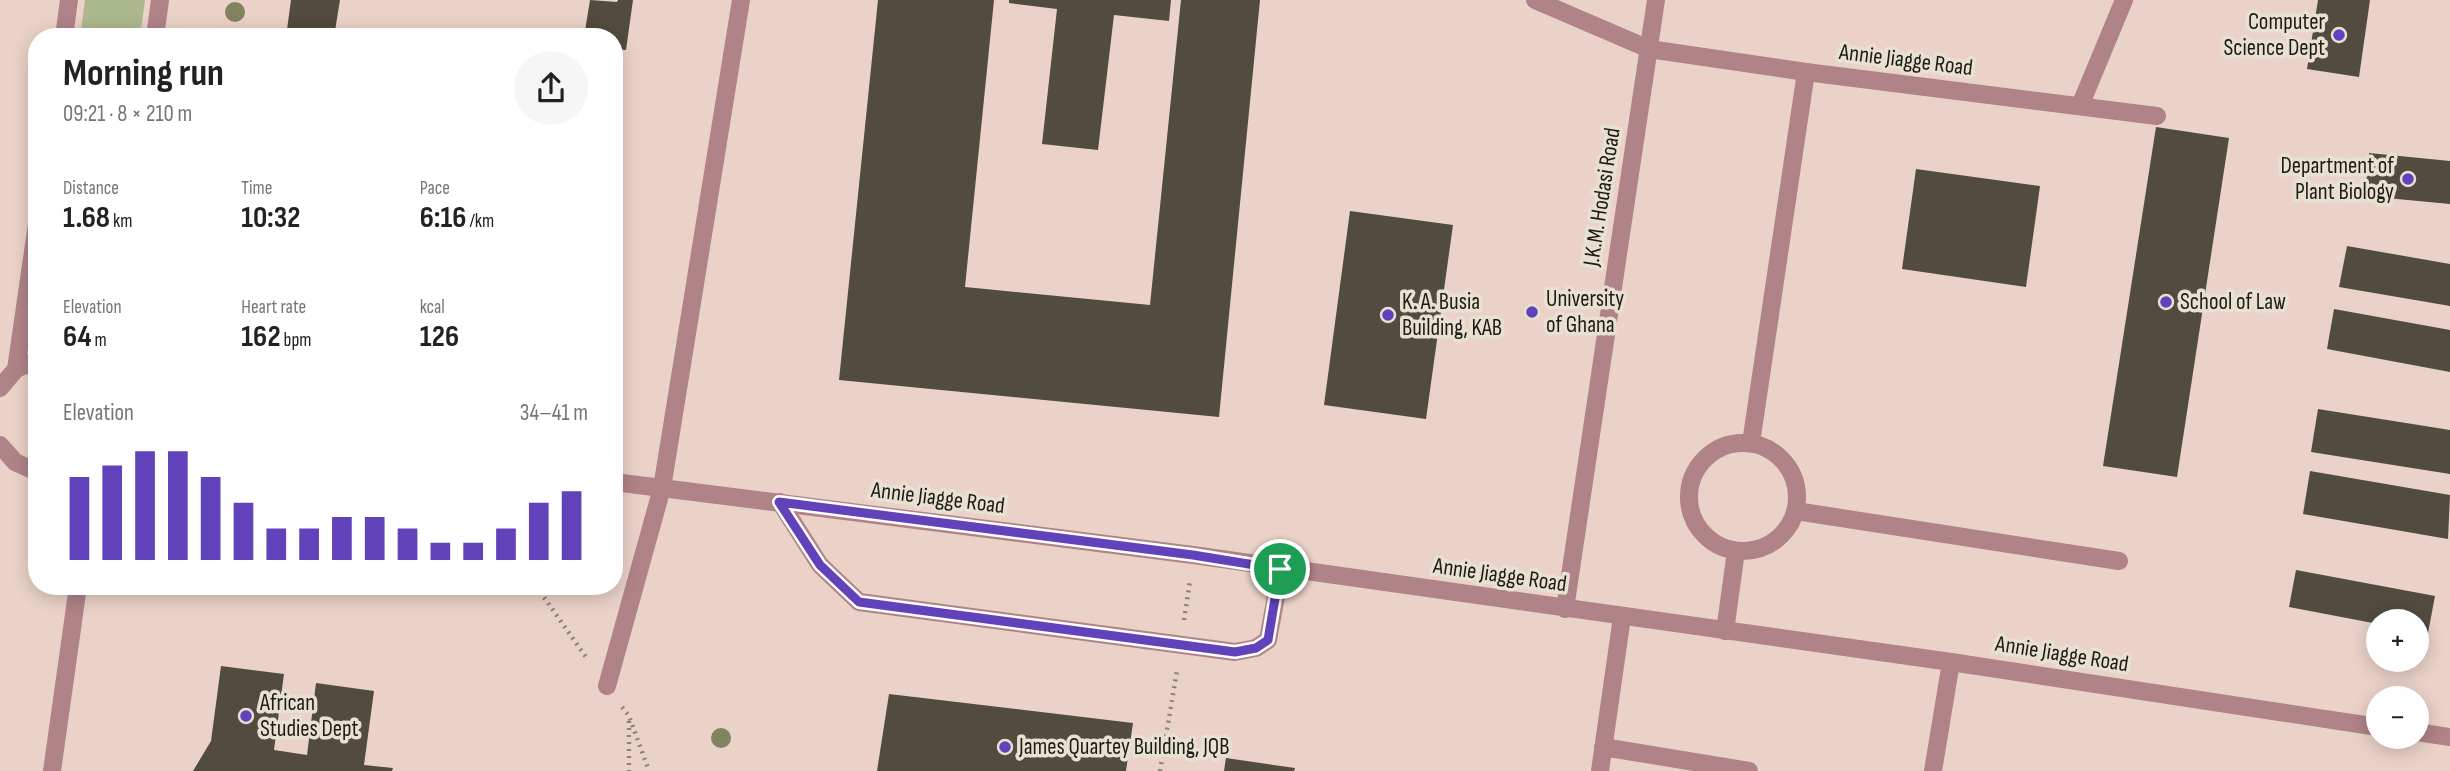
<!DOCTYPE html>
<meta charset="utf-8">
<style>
:root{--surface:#fff;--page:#f6f6f6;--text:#222;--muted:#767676;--accent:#6142ba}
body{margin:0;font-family:"Sofia Sans Condensed",sans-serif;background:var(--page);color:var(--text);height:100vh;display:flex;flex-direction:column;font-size:26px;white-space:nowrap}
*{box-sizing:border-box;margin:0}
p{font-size:23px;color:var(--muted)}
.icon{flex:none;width:38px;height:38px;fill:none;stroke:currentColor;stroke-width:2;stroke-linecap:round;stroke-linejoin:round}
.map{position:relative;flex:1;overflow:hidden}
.side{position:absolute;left:28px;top:28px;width:595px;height:567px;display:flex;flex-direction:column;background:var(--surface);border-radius:28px;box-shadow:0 4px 18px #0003}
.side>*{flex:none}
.controls{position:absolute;left:2366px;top:609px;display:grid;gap:14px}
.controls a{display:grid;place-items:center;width:63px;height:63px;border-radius:50%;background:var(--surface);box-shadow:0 4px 18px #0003;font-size:35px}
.pin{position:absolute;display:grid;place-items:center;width:60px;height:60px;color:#fff;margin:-30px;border:4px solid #fff;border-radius:50%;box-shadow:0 2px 7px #0007}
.round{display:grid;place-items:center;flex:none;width:74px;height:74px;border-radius:37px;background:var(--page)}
.overview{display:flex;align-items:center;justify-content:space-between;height:119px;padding:0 35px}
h1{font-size:38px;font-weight:700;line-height:52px}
.stats{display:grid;grid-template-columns:repeat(3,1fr);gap:10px;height:119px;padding:7px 35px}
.stats div{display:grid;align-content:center}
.stats b{font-size:30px;font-weight:700}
.stats small{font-size:19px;font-weight:400}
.stats p{font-size:19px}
.chart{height:196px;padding:14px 35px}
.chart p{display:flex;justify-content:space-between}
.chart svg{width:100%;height:126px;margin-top:7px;stroke:var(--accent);stroke-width:6}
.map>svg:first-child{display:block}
.education{fill:#ead2c8;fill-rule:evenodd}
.green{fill:#acb88d}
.building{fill:#524b3f}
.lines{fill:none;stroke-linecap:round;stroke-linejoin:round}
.path{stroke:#888479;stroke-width:4.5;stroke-dasharray:2 5;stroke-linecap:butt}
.service{stroke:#b08388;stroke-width:18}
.minor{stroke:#b08388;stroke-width:18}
.tree{fill:#81825e}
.route-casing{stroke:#fff;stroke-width:14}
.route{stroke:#6142ba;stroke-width:9}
.poi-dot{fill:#6142ba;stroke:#e8e1d2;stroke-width:2.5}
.labels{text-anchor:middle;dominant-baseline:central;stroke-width:7;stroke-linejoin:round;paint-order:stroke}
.poi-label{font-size:23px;fill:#1d1b15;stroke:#e8e1d2;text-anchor:start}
.street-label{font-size:23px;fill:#1d1b15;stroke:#e8e1d2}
</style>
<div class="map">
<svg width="2450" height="771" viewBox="0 0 2450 771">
<rect width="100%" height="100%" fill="#e8e1d2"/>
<path class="education" d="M 0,0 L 2450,0 L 2450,771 L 0,771 ZM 37,37 L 614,37 L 614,586 L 37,586 ZM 2378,621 L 2417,621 L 2417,660 L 2378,660 ZM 2378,698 L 2417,698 L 2417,737 L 2378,737 Z"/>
<path class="green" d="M 85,0 L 145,0 L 140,37 L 80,37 Z"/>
<path class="building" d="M 291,0 L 340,0 L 334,37 L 286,37 Z
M 590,0 L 617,2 L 618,0 L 633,0 L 626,50 L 614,49 L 614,37 L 584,37 Z
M 878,0 L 994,0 L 965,287 L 1150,305 L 1181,0 L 1260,0 L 1219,417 L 839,380 Z
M 1009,0 L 1171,0 L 1169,21 L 1114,15 L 1098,150 L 1042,144 L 1057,9 L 1009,3 Z
M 2318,0 L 2370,0 L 2359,77 L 2307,69 Z
M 614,77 L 620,78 L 616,132 L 614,132 Z
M 2156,127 L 2229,138 L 2177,477 L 2103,466 Z
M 2369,153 L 2450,161 L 2450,204 L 2365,196 Z
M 1916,169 L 2040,186 L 2026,287 L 1902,269 Z
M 1350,211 L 1453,225 L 1426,419 L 1324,405 Z
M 2347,246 L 2450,264 L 2450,306 L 2339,287 Z
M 2334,309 L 2450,330 L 2450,372 L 2327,349 Z
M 2318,409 L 2450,430 L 2450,474 L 2311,452 Z
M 2310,471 L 2450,495 L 2448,539 L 2303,514 Z
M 2296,570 L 2435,596 L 2428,633 L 2417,631 L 2417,621 L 2378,621 L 2378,624 L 2289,607 Z
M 221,666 L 284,674 L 274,750 L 307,755 L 316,683 L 374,691 L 364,765 L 393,768 L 392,771 L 193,771 L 211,741 Z
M 889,694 L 1133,723 L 1126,771 L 877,771 Z
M 1226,758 L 1295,768 L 1294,771 L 1224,771 Z"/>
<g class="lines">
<path class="path" d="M 536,586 L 588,660
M 1184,620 L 1190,581
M 622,707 L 629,716 L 649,771
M 629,721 L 629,771
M 1160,771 L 1177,671"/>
<path class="service" d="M 2080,106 L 2124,0
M 1751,443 L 1806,72
M1689 497a54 54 0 1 1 108 0a54 54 0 1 1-108 0Z
M 780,502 L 820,565 L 859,602 L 1235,652 L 1256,648 L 1268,640 L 1281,569
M 1796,511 L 2119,561
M 1725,631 L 1736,551
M 607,686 L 662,488 L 741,0
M 1603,747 L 1749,771
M 1600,771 L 1622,617
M 1933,771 L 1951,662"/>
<path class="minor" d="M 1535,0 L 1649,49 L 1806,72 L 2157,116
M 64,37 L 69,0
M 155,37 L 160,0
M 16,369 L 37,224
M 0,388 L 16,369 L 37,360
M 0,445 L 15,462 L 37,472
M 614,482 L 1193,555 L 1951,662 L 2378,727
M 1565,609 L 1656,0
M 2417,732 L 2450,737
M 52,771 L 78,586"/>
</g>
<g class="tree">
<circle cx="235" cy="12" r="10"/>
<circle cx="721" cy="738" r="10"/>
</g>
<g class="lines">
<defs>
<path id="route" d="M 779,502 L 1193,555 L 1280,569 L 1268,640 L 1256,648 L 1235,652 L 859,602 L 820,565 Z"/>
</defs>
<use href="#route" class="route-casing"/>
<use href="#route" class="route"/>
</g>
<g class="poi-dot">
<circle cx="2339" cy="35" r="7"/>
<circle cx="2408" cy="179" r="7"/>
<circle cx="2166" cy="302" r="7"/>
<circle cx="1532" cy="312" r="7"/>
<circle cx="1388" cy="315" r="7"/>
<circle cx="246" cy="716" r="7"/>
<circle cx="1005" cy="747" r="7"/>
</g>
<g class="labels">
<g class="poi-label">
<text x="2325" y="22" text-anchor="end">Computer<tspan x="2325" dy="26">Science Dept</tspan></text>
<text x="2394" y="166" text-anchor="end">Department of<tspan x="2394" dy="26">Plant Biology</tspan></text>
<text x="1546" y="299">University<tspan x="1546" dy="26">of Ghana</tspan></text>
<text x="1402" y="302">K. A. Busia<tspan x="1402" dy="26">Building, KAB</tspan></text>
<text x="2180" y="302">School of Law</text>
<text x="260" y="703">African<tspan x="260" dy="26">Studies Dept</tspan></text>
<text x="1019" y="747">James Quartey Building, JQB</text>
</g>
<g class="street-label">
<text transform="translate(1906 60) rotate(7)">Annie Jiagge Road</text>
<text transform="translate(1602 197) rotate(-81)">J.K.M. Hodasi Road</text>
<text transform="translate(938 498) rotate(7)">Annie Jiagge Road</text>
<text transform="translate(1500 575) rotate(8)">Annie Jiagge Road</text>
<text transform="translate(2062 654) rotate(9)">Annie Jiagge Road</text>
</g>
</g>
</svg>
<div class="controls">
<a>+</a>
<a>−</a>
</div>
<div class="pin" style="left:1280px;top:569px;background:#1e9e55"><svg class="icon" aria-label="arrive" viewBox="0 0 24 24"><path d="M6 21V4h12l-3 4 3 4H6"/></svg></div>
<section class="side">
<div class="overview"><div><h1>Morning run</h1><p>09:21 · 8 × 210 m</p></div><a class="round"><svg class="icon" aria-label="share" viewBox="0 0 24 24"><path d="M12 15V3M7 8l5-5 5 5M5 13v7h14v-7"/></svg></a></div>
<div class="stats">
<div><p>Distance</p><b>1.68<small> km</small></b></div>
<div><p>Time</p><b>10:32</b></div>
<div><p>Pace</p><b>6:16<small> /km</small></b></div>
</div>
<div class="stats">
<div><p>Elevation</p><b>64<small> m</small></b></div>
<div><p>Heart rate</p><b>162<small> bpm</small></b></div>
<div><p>kcal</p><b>126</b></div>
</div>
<div class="chart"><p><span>Elevation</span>34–41 m</p>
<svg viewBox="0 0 160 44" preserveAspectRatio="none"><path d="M5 44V15M15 44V11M25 44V6M35 44V6M45 44V15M55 44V24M65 44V33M75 44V33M85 44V29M95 44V29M105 44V33M115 44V38M125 44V38M135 44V33M145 44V24M155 44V20"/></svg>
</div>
</section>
</div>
